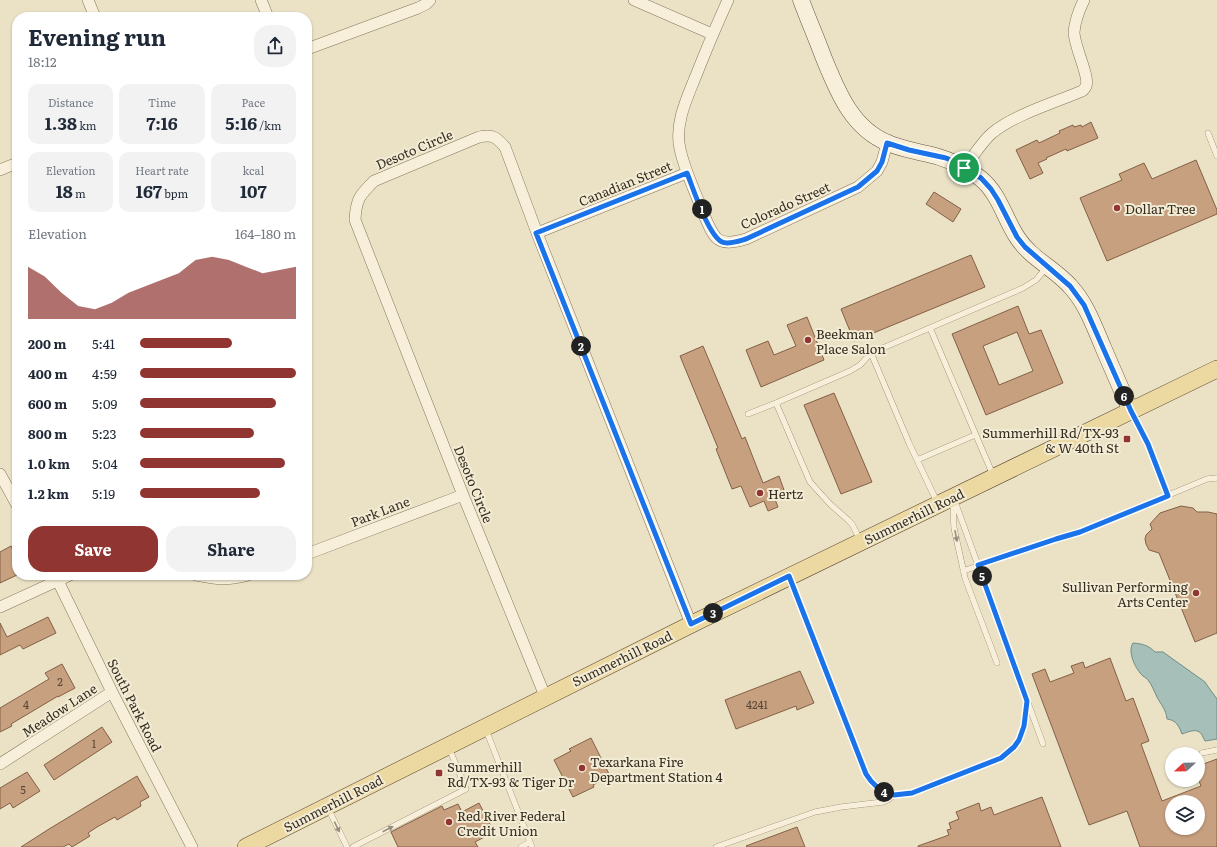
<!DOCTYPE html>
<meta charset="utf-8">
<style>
:root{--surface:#fff;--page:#f2f2f3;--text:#1f2937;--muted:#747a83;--accent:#903531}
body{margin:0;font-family:Literata,serif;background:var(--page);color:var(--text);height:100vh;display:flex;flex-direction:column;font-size:15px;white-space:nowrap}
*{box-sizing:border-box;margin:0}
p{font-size:13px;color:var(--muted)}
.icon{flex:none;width:22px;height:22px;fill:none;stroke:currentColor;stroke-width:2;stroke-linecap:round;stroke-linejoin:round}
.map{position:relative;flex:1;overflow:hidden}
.drawer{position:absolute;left:12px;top:12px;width:300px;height:568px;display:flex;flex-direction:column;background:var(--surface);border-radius:16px;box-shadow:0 1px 3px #0004}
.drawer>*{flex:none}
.needle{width:26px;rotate:248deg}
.fabs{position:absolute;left:1165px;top:747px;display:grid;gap:8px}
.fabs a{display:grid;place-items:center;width:40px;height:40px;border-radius:50%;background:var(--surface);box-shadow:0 1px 3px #0004;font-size:20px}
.pin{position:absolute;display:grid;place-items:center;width:34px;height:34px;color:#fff;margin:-17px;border:2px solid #fff;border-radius:50%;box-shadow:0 1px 4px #0007}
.km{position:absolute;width:20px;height:20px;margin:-10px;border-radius:50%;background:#222;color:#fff;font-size:11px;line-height:20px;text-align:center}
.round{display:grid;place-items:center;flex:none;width:42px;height:42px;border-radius:16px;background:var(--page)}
.head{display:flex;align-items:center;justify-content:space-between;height:68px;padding:0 16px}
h1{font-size:22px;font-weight:700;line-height:30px}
.figures{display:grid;grid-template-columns:repeat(3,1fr);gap:6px;height:68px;padding:4px 16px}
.figures div{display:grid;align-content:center;border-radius:10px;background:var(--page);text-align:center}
.figures b{font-size:17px;font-weight:700}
.figures small{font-size:11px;font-weight:400}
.figures p{font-size:11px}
.chart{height:112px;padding:8px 16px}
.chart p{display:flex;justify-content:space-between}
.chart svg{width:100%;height:72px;margin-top:4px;fill:var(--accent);opacity:.7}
.primary-button{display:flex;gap:8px;margin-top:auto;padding:8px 16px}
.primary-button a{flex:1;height:46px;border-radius:16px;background:var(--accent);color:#fff;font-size:16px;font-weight:700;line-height:46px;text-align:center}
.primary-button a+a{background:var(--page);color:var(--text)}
ul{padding:0 16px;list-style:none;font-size:13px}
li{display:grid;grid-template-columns:64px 48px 1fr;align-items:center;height:30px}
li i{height:10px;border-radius:5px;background:var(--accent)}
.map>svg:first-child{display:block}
.water{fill:#a7bfb9;stroke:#6f8d87}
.building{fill:#c7a07f;stroke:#836045;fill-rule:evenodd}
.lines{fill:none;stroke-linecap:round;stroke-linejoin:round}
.lane-casing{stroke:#86755d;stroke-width:6}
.street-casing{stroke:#86755d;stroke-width:12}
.secondary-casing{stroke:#675640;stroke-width:17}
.primary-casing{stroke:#544331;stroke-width:18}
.lane{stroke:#f7efd9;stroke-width:5.5}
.street{stroke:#f7efd9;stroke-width:11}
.secondary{stroke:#f7efd9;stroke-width:16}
.primary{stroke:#ecd8a1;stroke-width:17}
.oneway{fill:#978e7c}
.route-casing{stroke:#fff;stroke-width:8}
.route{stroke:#1a73e8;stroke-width:5}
.poi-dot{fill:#903531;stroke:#f3ecd5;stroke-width:1.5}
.labels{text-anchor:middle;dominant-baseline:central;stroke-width:4;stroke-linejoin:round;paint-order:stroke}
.number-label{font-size:11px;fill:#5b4938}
.street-label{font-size:13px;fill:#372c20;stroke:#f3ecd5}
.poi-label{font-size:13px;fill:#372c20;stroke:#f3ecd5;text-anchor:start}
</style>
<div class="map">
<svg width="1217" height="847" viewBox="0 0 1217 847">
<rect width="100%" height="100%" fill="#ebe2c6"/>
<path class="water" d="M 1133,643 C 1143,644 1148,645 1155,652 L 1163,652 L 1205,682 L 1209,688 L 1217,699 L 1217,739 L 1205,741 C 1204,739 1203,737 1202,735 C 1198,727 1188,732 1182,734 C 1179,726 1176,720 1167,719 C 1166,709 1161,705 1157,697 C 1154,691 1152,685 1148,680 C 1148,679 1144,677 1143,676 C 1136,670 1127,652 1133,643 Z"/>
<path class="building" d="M 1091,122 L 1098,138 L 1067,151 L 1066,149 L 1046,158 L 1047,159 L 1038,163 L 1043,173 L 1030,179 L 1016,150 L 1037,140 L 1039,143 L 1060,133 L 1059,131 L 1073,125 L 1074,127 L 1081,125 L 1082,127 Z
M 1196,160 L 1217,210 L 1217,214 L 1107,261 L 1080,198 L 1122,180 L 1119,174 L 1144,163 L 1152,179 Z
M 934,192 L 961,209 L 953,222 L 926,204 Z
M 971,255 L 985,287 L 854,341 L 841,309 Z
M 1018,306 L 1029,334 L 1041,330 L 1063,383 L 986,415 L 952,334 ZM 1017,332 L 1033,371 L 999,385 L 983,346 Z
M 807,317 L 824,360 L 761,387 L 746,350 L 768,341 L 774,355 L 796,346 L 787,325 Z
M 703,346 L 742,439 L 745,437 L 763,483 L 779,476 L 784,490 L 773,494 L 778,507 L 768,511 L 764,501 L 750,507 L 741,486 L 732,489 L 716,449 L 718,448 L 680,356 Z
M 834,393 L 872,482 L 841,494 L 804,405 Z
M 1181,506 L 1193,508 L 1197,512 L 1208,512 L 1217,514 L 1217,633 L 1195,642 L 1159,553 L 1149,550 L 1146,544 L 1145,539 L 1146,535 L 1152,529 L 1150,524 L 1160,513 Z
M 11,546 L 17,558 L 17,575 L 0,583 L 0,552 Z
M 48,617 L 56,633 L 23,649 L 20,645 L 0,655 L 0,623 L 7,637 Z
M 1110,658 L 1126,701 L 1133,698 L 1149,741 L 1141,744 L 1162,801 L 1201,786 L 1198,778 L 1198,766 L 1217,759 L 1217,847 L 1140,847 L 1127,811 L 1089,825 L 1032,674 L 1045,669 L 1050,682 L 1074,673 L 1071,666 L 1083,662 L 1085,668 ZM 1172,802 L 1198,802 L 1198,828 L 1172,828 Z
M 62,664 L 75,688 L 58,697 L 58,696 L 11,724 L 12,726 L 0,732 L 0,708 L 49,679 L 45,673 Z
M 800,671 L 814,703 L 797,710 L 796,706 L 736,729 L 725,700 Z
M 102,727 L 112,742 L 54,780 L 44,765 Z
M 591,738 L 610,776 L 593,785 L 594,787 L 573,797 L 554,760 L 571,751 L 569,749 Z
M 27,772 L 40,791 L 13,808 L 10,803 L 0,809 L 0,788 Z
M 137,776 L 149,797 L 140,802 L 141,806 L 117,820 L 115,817 L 97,827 L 88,833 L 90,836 L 72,847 L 69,844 L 63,847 L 21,847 L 49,829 Z
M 1042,797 L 1061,847 L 918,847 L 918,846 L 949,835 L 947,830 L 951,829 L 949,823 L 959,819 L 956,812 L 979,803 L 981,811 L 991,807 L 994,815 Z
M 479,803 L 494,832 L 475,842 L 478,847 L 398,847 L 391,832 L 442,806 L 444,810 L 458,804 L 462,812 Z
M 797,827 L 805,847 L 747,847 L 746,846 Z"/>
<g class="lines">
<defs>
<path id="lane" d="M 1208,133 L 1217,156
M 930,328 L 993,475
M 776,403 L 850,371 L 860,365 L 871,353
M 1131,412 L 1148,444 L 1168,496
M 748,414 L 776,403 L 810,482 L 830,504 L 848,520 L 852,524 L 860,540
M 917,460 L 975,435
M 954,499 L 1043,744
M 937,502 L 909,443 L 871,353 L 1023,288 L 1036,280 L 1046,268
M 953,503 L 954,528 L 965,578 L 997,663
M 963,571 L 1056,539 L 1080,532 L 1207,479 L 1217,478
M 790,579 L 866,774 C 872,783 882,794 894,795 C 912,797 948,779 966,772 C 977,767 989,764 1000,758 C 1005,756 1011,751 1014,747 C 1025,734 1026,716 1027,701
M 486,730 L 532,847
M 1202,753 L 1217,750
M 328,808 L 347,847
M 353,847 L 466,789 L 449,748
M 521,847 L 530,842
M 716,847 L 815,812 L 841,807 L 883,802 L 888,800 L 894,795"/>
<path id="street" d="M 88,0 L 95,17
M 261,0 L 268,17
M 634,0 L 712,34
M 728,0 C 717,24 707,48 697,73 C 688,96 674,123 680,149 C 685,172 696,193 704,215 C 715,240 717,247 746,239 L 858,187 L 877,171 L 882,162 L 887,143
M 307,49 L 418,8 L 426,4 L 430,0
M 964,168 C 972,158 982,142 991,134 C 1013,115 1054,103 1082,91 C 1084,90 1085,88 1086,86 C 1090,77 1074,46 1074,32 C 1075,21 1079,10 1084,0
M 0,170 L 17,163
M 537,233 L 687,173
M 0,474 L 17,505
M 307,554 L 463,495
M 55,575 L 112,692 L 192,847
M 196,575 C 216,579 227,581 248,575
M 0,607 L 70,575
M 545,696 L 463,495 L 355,220 C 356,199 360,195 374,181 L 479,137 C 493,134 496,137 505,147 L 537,233 L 691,624
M 0,764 L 112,692"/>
<path id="secondary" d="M 801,0 C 808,19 816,37 823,56 C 837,90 851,128 888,143 C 899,148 911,150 923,153 C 944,157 963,165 980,178 C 999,193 1004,217 1017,237 C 1030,258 1054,268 1070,286 C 1086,303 1094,326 1103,347 C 1112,368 1121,389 1131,411"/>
<path id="primary" d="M 246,847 L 698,621 L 1217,369"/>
</defs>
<use href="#lane" class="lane-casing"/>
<use href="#street" class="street-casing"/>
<use href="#secondary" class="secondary-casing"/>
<use href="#primary" class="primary-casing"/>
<use href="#lane" class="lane"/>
<use href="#street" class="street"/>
<use href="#secondary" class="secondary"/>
<use href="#primary" class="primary"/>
</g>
<defs><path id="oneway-solid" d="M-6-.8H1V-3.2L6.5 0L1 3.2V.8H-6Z"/></defs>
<g class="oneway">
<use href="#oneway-solid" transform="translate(956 536) rotate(79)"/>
<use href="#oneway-solid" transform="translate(337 827) rotate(64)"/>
<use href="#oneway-solid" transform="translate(388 829) rotate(-27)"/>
</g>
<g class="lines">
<defs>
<path id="route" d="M 887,143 L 909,150 L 946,158 L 955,162 L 981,178 L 991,189 L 998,200 L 1017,237 L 1025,247 L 1070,286 L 1084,305 L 1131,411 L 1148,444 L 1168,496 L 1080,532 L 1056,539 L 978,565 L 1027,701 L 1024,726 L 1019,740 L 1014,747 L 1001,758 L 912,793 L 894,795 L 887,793 L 878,788 L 871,781 L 866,774 L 789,576 L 691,624 L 536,233 L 687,173 C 693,188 708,235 722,242 C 728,245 739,241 746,239 L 858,187 L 877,171 L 882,162 Z"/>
</defs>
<use href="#route" class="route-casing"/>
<use href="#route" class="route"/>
</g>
<g class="poi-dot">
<circle cx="1117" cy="208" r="4"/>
<circle cx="808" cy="340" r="4"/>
<rect x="1123" y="435" width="8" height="8" rx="2"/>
<circle cx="760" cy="493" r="4"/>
<circle cx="1196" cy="593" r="4"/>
<circle cx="582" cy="768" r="4"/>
<rect x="435" y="769" width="8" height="8" rx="2"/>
<circle cx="449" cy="822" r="4"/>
</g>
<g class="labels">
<g class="number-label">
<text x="60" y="681">2</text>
<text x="26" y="704">4</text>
<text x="757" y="704">4241</text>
<text x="94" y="743">1</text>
<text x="23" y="789">5</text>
</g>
<g class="street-label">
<text transform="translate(414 149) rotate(-23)">Desoto Circle</text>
<text transform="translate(625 183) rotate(-22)">Canadian Street</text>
<text transform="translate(785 205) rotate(-24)">Colorado Street</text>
<text transform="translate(474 484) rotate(68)">Desoto Circle</text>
<text transform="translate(380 511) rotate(-21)">Park Lane</text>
<text transform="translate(914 516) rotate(-26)">Summerhill Road</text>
<text transform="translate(622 658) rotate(-26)">Summerhill Road</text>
<text transform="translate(135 705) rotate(63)">South Park Road</text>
<text transform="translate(59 710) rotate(-33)">Meadow Lane</text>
<text transform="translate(333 803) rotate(-27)">Summerhill Road</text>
</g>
<g class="poi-label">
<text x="1125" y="208">Dollar Tree</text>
<text x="816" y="333">Beekman<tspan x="816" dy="15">Place Salon</tspan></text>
<text x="1119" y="432" text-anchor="end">Summerhill Rd/TX-93<tspan x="1119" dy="15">&amp; W 40th St</tspan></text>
<text x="768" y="493">Hertz</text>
<text x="1188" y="586" text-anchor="end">Sullivan Performing<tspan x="1188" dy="15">Arts Center</tspan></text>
<text x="590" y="761">Texarkana Fire<tspan x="590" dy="15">Department Station 4</tspan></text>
<text x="447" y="766">Summerhill<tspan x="447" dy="15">Rd/TX-93 &amp; Tiger Dr</tspan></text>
<text x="457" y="815">Red River Federal<tspan x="457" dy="15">Credit Union</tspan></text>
</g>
</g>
</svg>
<div class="fabs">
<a><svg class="needle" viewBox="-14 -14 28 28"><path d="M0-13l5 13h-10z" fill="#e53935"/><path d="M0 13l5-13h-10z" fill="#747a83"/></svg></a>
<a><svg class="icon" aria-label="layers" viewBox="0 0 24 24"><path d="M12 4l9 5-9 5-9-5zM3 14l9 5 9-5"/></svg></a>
</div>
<div class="pin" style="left:964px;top:168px;background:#1e9e55"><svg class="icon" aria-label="arrive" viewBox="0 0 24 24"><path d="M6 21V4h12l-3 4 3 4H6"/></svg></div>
<b class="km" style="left:702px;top:209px">1</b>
<b class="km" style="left:581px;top:346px">2</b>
<b class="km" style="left:713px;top:613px">3</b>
<b class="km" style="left:884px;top:792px">4</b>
<b class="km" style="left:982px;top:576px">5</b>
<b class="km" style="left:1124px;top:396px">6</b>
<section class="drawer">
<div class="head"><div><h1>Evening run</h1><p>18:12</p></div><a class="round"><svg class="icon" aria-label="share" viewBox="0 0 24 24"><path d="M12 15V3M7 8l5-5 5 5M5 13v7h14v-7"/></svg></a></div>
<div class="figures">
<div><p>Distance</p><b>1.38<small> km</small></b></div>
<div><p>Time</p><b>7:16</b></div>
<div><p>Pace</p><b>5:16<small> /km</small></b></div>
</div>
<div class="figures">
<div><p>Elevation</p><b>18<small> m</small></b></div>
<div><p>Heart rate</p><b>167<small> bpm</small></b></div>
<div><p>kcal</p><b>107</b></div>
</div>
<div class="chart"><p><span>Elevation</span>164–180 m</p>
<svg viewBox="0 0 160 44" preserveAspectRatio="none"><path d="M0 44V12L10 18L20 28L30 36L40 38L50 34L60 28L70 24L80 20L90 16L100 8L110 6L120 8L130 12L140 16L150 14L160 12V44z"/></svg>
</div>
<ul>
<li><b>200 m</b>5:41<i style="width:59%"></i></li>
<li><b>400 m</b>4:59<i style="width:100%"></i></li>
<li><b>600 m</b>5:09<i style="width:87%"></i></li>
<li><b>800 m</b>5:23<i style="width:73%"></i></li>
<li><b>1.0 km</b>5:04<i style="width:93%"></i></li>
<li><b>1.2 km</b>5:19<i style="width:77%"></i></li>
</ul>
<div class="primary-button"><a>Save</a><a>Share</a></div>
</section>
</div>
